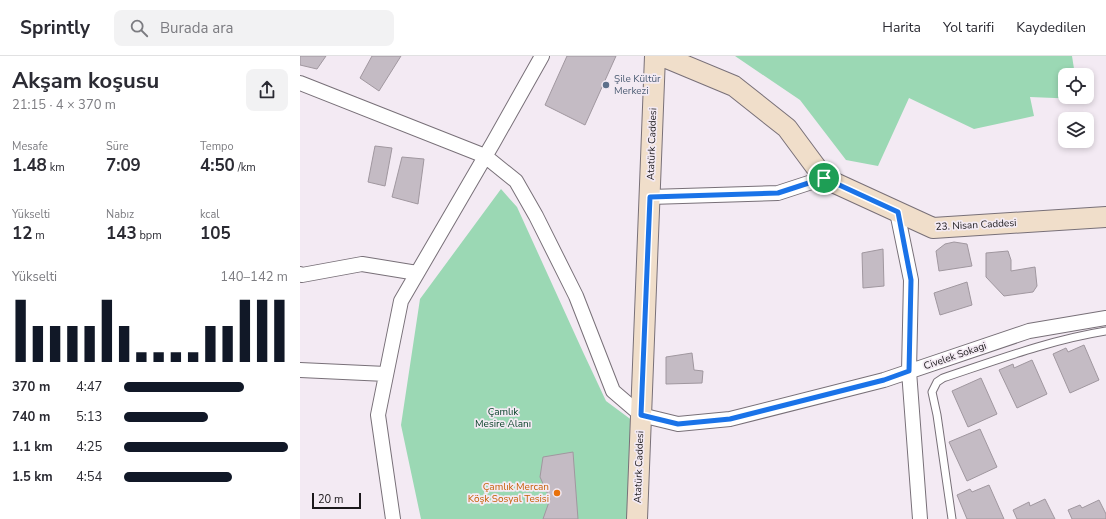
<!DOCTYPE html>
<html lang="tr">
<meta charset="utf-8">
<style>
:root{--surface:#fff;--page:#f2f2f3;--text:#2b2b33;--muted:#7c7c81;--line:#e1e1e2;--accent:#111827}
body{margin:0;font-family:"Nunito Sans",sans-serif;background:var(--page);color:var(--text);height:100vh;display:flex;flex-direction:column;font-size:15px;white-space:nowrap}
*{box-sizing:border-box;margin:0}
p{font-size:13px;color:var(--muted)}
.icon{flex:none;width:22px;height:22px;fill:none;stroke:currentColor;stroke-width:2;stroke-linecap:round;stroke-linejoin:round}
.map{position:relative;flex:1;overflow:hidden}
.panel{display:flex;flex-direction:column;background:var(--surface);width:300px}
.panel>*{flex:none}
.fabs{position:absolute;left:758px;top:12px;display:grid;gap:8px}
.fabs a{display:grid;place-items:center;width:36px;height:36px;border-radius:8px;background:var(--surface);box-shadow:0 2px 6px #0003;font-size:20px}
.scale{position:absolute;left:12px;bottom:10px;width:49px;box-sizing:border-box;padding-left:4px;border:2px solid #1b181b;border-top:0;font-size:11px;line-height:14px;white-space:nowrap;color:#1b181b;-webkit-text-stroke:3px #f3eaf3;paint-order:stroke}
.pin{position:absolute;display:grid;place-items:center;width:34px;height:34px;color:#fff;margin:-17px;border:2px solid #fff;border-radius:50%;box-shadow:0 1px 4px #0007}
.round{display:grid;place-items:center;flex:none;width:42px;height:42px;border-radius:8px;background:var(--page)}
.summary{display:flex;align-items:center;justify-content:space-between;height:68px;padding:0 12px}
h1{font-size:22px;font-weight:700;line-height:30px}
.stats{display:grid;grid-template-columns:repeat(3,1fr);gap:6px;height:68px;padding:4px 12px}
.stats div{display:grid;align-content:center}
.stats b{font-size:17px;font-weight:700}
.stats small{font-size:11px;font-weight:400}
.stats p{font-size:11px}
.chart{height:112px;padding:8px 12px}
.chart p{display:flex;justify-content:space-between}
.chart svg{width:100%;height:72px;margin-top:4px;stroke:var(--accent);stroke-width:6}
ul{padding:0 12px;list-style:none;font-size:13px}
li{display:grid;grid-template-columns:64px 48px 1fr;align-items:center;height:30px}
li i{height:10px;border-radius:5px;background:var(--accent)}
header{display:flex;align-items:center;gap:24px;box-sizing:border-box;height:56px;padding:0 20px;background:var(--surface);border-bottom:1px solid var(--line)}
header strong{font-size:19px}
nav{display:flex;gap:22px;margin-inline-start:auto;font-size:14px}
.search{width:280px;height:36px;background:var(--page);display:flex;align-items:center;gap:10px;box-sizing:border-box;padding:0 14px;border-radius:8px;color:var(--muted);font-size:15px}
main{display:flex;flex:1;min-height:0}
.map>svg:first-child{display:block}
.green{fill:#9bd8b4}
.building{fill:#c4bbc4;stroke:#a0979f}
.lines{fill:none;stroke-linecap:round;stroke-linejoin:round}
.lane-casing{stroke:#787078;stroke-width:9}
.street-casing{stroke:#787078;stroke-width:16}
.secondary-casing{stroke:#787078;stroke-width:22}
.lane{stroke:#fff;stroke-width:7}
.street{stroke:#fff;stroke-width:14}
.secondary{stroke:#f0deca;stroke-width:20}
.route-casing{stroke:#fff;stroke-width:8}
.route{stroke:#1a73e8;stroke-width:5}
.service-dot{fill:#5c6f8a;stroke:#f3eaf3;stroke-width:1.5}
.food-dot{fill:#e8710a;stroke:#f3eaf3;stroke-width:1.5}
.labels{text-anchor:middle;dominant-baseline:central;stroke-width:3.5;stroke-linejoin:round;paint-order:stroke}
.service-label{font-size:10px;fill:#4e5e75;stroke:#f3eaf3;text-anchor:start}
.street-label{font-size:10px;fill:#1b181b;stroke:#f3eaf3}
.park-label{font-size:10px;fill:#003c22;stroke:#f3eaf3}
.food-label{font-size:10px;fill:#c56008;stroke:#f3eaf3;text-anchor:end}
</style>
<header>
<strong>Sprintly</strong>
<div class="search"><svg class="icon" aria-label="search" viewBox="0 0 24 24"><circle cx="10" cy="10" r="6"/><path d="M15 15l6 6"/></svg>Burada ara</div>
<nav><a>Harita</a><a>Yol tarifi</a><a>Kaydedilen</a></nav>
</header>
<main>
<section class="panel">
<div class="summary"><div><h1>Akşam koşusu</h1><p>21:15 · 4 × 370 m</p></div><a class="round"><svg class="icon" aria-label="share" viewBox="0 0 24 24"><path d="M12 15V3M7 8l5-5 5 5M5 13v7h14v-7"/></svg></a></div>
<div class="stats">
<div><p>Mesafe</p><b>1.48<small> km</small></b></div>
<div><p>Süre</p><b>7:09</b></div>
<div><p>Tempo</p><b>4:50<small> /km</small></b></div>
</div>
<div class="stats">
<div><p>Yükselti</p><b>12<small> m</small></b></div>
<div><p>Nabız</p><b>143<small> bpm</small></b></div>
<div><p>kcal</p><b>105</b></div>
</div>
<div class="chart"><p><span>Yükselti</span>140–142 m</p>
<svg viewBox="0 0 160 44" preserveAspectRatio="none"><path d="M5 44V6M15 44V22M25 44V22M35 44V22M45 44V22M55 44V6M65 44V22M75 44V38M85 44V38M95 44V38M105 44V38M115 44V22M125 44V22M135 44V6M145 44V6M155 44V6"/></svg>
</div>
<ul>
<li><b>370 m</b>4:47<i style="width:73%"></i></li>
<li><b>740 m</b>5:13<i style="width:51%"></i></li>
<li><b>1.1 km</b>4:25<i style="width:100%"></i></li>
<li><b>1.5 km</b>4:54<i style="width:66%"></i></li>
</ul>
</section>
<div class="map">
<svg width="806" height="463" viewBox="0 0 806 463">
<rect width="100%" height="100%" fill="#f3eaf3"/>
<path class="green" d="M 435,0 L 772,0 L 775,19 L 765,19 L 765,41 L 778,41 L 779,43 L 730,41 L 734,60 L 674,73 L 609,42 L 578,110 L 546,104 L 500,44 Z
M 201,133 L 217,151 L 283,296 L 306,345 L 337,368 L 333,463 L 121,463 L 101,369 L 120,243 Z"/>
<path class="building" d="M 0,0 L 26,0 L 17,13 L 0,9 Z
M 72,0 L 101,0 L 79,35 L 60,22 Z
M 267,0 L 316,0 L 285,69 L 245,49 Z
M 75,90 L 92,92 L 85,130 L 68,126 Z
M 102,101 L 124,103 L 118,148 L 92,141 Z
M 654,186 L 667,188 L 672,210 L 639,215 L 636,195 L 645,188 Z
M 583,193 L 584,230 L 563,232 L 562,197 Z
M 708,195 L 711,204 L 711,215 L 735,211 L 737,230 L 733,236 L 704,240 L 686,221 L 686,197 Z
M 667,226 L 672,249 L 640,259 L 634,237 Z
M 784,289 L 799,324 L 770,337 L 753,298 L 766,292 L 768,296 Z
M 392,297 L 394,314 L 403,315 L 402,327 L 366,328 L 366,301 Z
M 732,304 L 747,338 L 717,352 L 699,314 L 713,308 L 714,312 Z
M 681,322 L 697,358 L 668,371 L 652,335 Z
M 680,373 L 697,411 L 667,425 L 649,386 Z
M 273,396 L 278,463 L 243,463 L 250,443 L 240,421 L 243,401 Z
M 689,429 L 704,463 L 667,463 L 657,439 L 670,433 L 672,436 Z
M 745,443 L 755,463 L 717,463 L 713,454 L 729,446 L 730,450 Z
M 799,444 L 806,458 L 806,463 L 772,463 L 768,454 L 780,449 L 782,452 Z"/>
<g class="lines">
<defs>
<path id="lane" d="M 652,463 L 637,359 L 632,336 L 637,326 L 643,322 C 697,304 750,284 806,275"/>
<path id="street" d="M 0,27 L 185,100 L 216,125 L 236,160 L 276,240 L 313,335 L 341,359 L 378,368 L 430,363 L 584,324 L 729,275 L 806,262
M 350,141 L 478,137 L 524,122
M 597,156 L 611,224 L 609,315 L 620,463
M 0,218 L 2,219 L 62,208 L 117,217
M 0,314 L 86,318
M 93,463 L 78,359 L 101,245 L 193,87 L 242,0"/>
<path id="secondary" d="M 362,0 L 434,30 L 487,72 L 524,122 L 633,172 L 806,161
M 337,463 L 355,0"/>
</defs>
<use href="#lane" class="lane-casing"/>
<use href="#street" class="street-casing"/>
<use href="#secondary" class="secondary-casing"/>
<use href="#lane" class="lane"/>
<use href="#street" class="street"/>
<use href="#secondary" class="secondary"/>
</g>
<g class="lines">
<defs>
<path id="route" d="M 524,122 L 598,156 L 611,224 L 609,315 L 584,324 L 430,363 L 378,368 L 341,359 L 350,141 L 478,137 Z"/>
</defs>
<use href="#route" class="route-casing"/>
<use href="#route" class="route"/>
</g>
<circle class="service-dot" cx="306" cy="29" r="4"/>
<circle class="food-dot" cx="257" cy="437" r="4"/>
<g class="labels">
<g class="service-label">
<text x="314" y="23">Şile Kültür<tspan x="314" dy="12">Merkezi</tspan></text>
</g>
<g class="street-label">
<text transform="translate(352 88) rotate(-88)">Atatürk Caddesi</text>
<text transform="translate(676 169) rotate(-3)">23. Nisan Caddesi</text>
<text transform="translate(655 300) rotate(-19)">Civelek Sokagi</text>
<text transform="translate(339 411) rotate(-88)">Atatürk Caddesi</text>
</g>
<g class="park-label">
<text x="203" y="356">Çamlık<tspan x="203" dy="12">Mesire Alanı</tspan></text>
</g>
<g class="food-label">
<text x="249" y="431">Çamlık Mercan<tspan x="249" dy="12">Köşk Sosyal Tesisi</tspan></text>
</g>
</g>
</svg>
<div class="fabs">
<a><svg class="icon" aria-label="locate" viewBox="0 0 24 24"><circle cx="12" cy="12" r="6"/><path d="M12 2v4M12 18v4M2 12h4M18 12h4"/></svg></a>
<a><svg class="icon" aria-label="layers" viewBox="0 0 24 24"><path d="M12 4l9 5-9 5-9-5zM3 14l9 5 9-5"/></svg></a>
</div>
<div class="scale">20 m</div>
<div class="pin" style="left:524px;top:122px;background:#1e9e55"><svg class="icon" aria-label="arrive" viewBox="0 0 24 24"><path d="M6 21V4h12l-3 4 3 4H6"/></svg></div>
</div>
</main>
